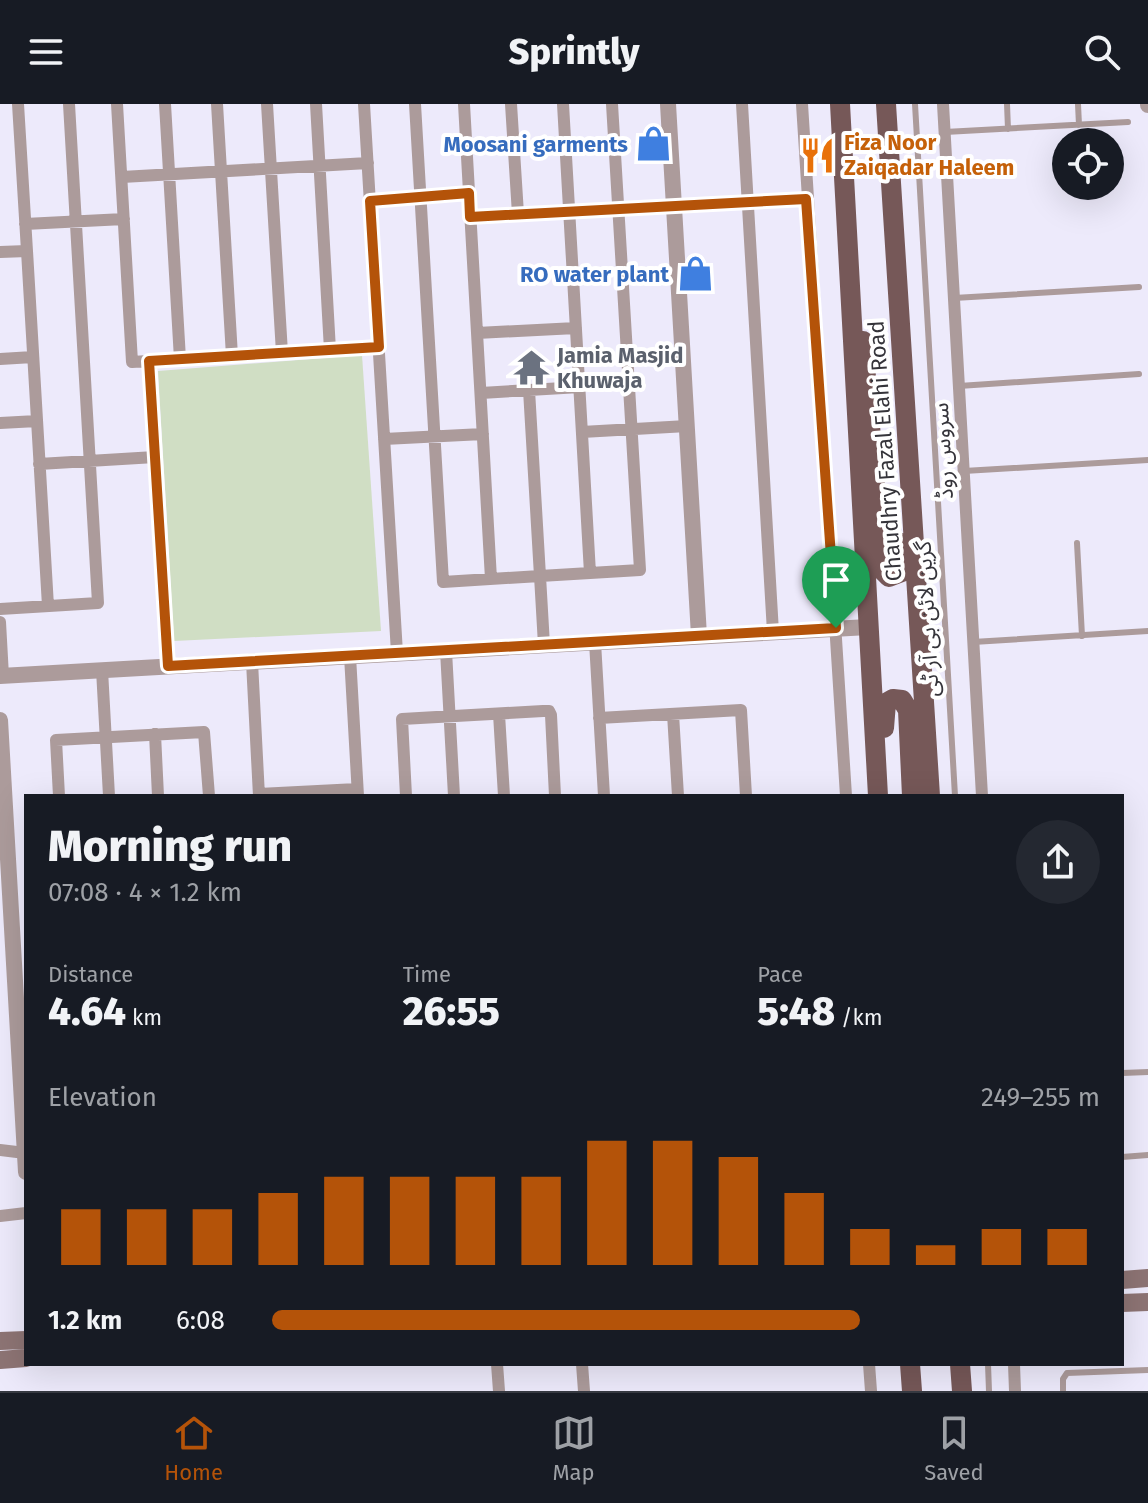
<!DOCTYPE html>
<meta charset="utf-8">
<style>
:root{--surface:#171b24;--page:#242831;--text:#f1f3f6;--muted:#9ea1a6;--line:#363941;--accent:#b45309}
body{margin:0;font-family:"Fira Sans","Noto Sans Arabic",sans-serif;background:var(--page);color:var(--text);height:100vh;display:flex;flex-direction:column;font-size:30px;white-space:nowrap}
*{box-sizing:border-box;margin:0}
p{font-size:26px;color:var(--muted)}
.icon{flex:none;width:44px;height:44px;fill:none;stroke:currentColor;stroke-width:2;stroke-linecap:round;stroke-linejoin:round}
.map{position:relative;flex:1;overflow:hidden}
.side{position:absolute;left:24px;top:690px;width:1100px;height:572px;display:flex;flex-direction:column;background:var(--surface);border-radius:0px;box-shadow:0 8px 32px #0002}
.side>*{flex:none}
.controls{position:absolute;left:1052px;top:24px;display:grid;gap:16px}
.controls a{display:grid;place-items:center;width:72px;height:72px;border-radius:50%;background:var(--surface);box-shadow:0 8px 32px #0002;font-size:40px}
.pin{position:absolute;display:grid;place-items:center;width:68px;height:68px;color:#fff;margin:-82px -34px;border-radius:50% 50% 50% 0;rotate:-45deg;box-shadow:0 0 8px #0007}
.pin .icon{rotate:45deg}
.round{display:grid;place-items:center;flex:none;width:84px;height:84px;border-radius:42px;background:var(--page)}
.summary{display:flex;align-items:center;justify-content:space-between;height:136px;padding:0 24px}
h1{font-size:44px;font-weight:800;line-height:60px}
.metrics{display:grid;grid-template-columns:repeat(3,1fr);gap:12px;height:136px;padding:8px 24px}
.metrics div{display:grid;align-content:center}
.metrics b{font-size:40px;font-weight:800}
.metrics small{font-size:22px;font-weight:400}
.metrics p{font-size:22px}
.chart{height:224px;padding:16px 24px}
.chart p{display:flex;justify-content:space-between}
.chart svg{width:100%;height:144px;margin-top:8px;stroke:var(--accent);stroke-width:6}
ul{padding:0 24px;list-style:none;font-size:26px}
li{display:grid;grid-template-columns:128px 96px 1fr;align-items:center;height:60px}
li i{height:20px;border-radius:10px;background:var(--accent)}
header{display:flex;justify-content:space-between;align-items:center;height:104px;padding:0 24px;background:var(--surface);font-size:36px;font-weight:800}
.tabs{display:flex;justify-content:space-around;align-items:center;height:112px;border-top:2px solid var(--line);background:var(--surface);font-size:22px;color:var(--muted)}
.tabs a{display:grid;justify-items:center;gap:4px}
.tabs .on{color:var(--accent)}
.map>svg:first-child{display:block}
.green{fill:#d0dec4}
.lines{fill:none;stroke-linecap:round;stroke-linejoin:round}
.service{stroke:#ac9b9b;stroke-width:6}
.minor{stroke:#ac9b9b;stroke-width:12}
.tertiary{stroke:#ac9b9b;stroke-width:16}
.secondary{stroke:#8d7474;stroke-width:18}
.primary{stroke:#765858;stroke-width:20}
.route-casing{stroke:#fff;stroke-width:16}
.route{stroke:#b45309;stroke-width:10}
.labels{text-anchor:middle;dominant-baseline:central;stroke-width:8;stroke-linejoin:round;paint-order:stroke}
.food-label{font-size:22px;font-weight:bold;fill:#c56008;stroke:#fff;text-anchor:start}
.shop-label{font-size:22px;font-weight:bold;fill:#366cbe;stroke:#fff;text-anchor:end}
.worship-label{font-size:22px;font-weight:bold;fill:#5b616d;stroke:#fff;text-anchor:start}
.street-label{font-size:22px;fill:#35343a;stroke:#fff}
</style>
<header><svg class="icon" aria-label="menu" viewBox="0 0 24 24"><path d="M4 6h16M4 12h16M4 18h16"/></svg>Sprintly<svg class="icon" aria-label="search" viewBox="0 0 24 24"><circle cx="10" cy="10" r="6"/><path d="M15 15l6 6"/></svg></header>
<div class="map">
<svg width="1148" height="1287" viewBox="0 0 1148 1287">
<rect width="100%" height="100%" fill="#edeafb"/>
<path class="green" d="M 362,251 L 381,527 L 174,537 L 158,267 Z"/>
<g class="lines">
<path class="service" d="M 915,0 L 955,692
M 1007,0 L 1008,25
M 1078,0 L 1079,21
M 945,28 L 1128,18
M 954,194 L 1139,183
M 959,282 L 1139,270
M 964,367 L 1148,356
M 1077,439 L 1082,532
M 973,538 L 1148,527
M 1122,969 L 1148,968
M 1122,1053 L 1148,1051
M 988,1260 L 989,1287
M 1063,1287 L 1063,1275 L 1067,1269 L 1148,1266"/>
<path class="minor" d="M 18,0 L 27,147
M 117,0 L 132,258 L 379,243
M 165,0 L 180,255
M 217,0 L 232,252
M 267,0 L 282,249
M 316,0 L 330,246
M 364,0 L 397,549
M 415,0 L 443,478 L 540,472 L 544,541
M 464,0 L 491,475
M 511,0 L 518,110
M 742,0 L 773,528
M 802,0 L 846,692
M 943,0 L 982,692
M 122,73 L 368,59
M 370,97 L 469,89
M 470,113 L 806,95
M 25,120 L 124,115
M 0,148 L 27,147 L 48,502
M 477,229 L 576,224
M 0,255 L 33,253
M 149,257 L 168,562
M 529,286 L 540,472 L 590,469 L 563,0
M 481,289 L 580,283
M 0,319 L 37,317
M 582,328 L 687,322
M 384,335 L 483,330
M 39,360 L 155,353
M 590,469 L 640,466 L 612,0
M 0,505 L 98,499 L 69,0
M 0,518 L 3,572
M 595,538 L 604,692
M 446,547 L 454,692
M 350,552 L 358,692
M 252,558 L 259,692
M 102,566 L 109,692
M 499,610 L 504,692
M 673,610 L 678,692
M 599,614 L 741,606 L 746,692
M 155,630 L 158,692
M 259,690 L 357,685
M 59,692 L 56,636 L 204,628 L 209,692
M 406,692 L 402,615 L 543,607 L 549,607 L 551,611 L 555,692
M 0,1046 L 25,1049
M 0,1112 L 26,1109
M 497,1260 L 499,1287
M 582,1260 L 584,1287
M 869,1260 L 871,1287
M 1014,1260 L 1015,1287"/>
<path class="tertiary" d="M 668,0 L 699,532
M 1148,0 L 1148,1
M 0,572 L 868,523
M 0,616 L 26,1068"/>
<path class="secondary" d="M 1122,1176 L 1148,1174
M 1122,1199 L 1148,1198
M 0,1237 L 26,1236
M 0,1256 L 26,1254"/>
<path class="primary" d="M 840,0 L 878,692
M 886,0 L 930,692
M 863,237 L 882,466 L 889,473 L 902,468 L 902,439
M 884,624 L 886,599 L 893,595 L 902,596 L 908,606 L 912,692
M 910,1260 L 912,1287
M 960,1260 L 962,1287"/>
</g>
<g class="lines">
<defs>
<path id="route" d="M 469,89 L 470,113 L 806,95 L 836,524 L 168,562 L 149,257 L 379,243 L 370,97 Z"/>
</defs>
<use href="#route" class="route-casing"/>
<use href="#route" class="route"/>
</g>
<defs>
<symbol id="shop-bare" viewBox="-9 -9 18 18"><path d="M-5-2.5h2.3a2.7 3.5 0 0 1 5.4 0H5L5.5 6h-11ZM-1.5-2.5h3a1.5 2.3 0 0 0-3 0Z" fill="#3f7fe0" stroke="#fff" stroke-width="2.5" paint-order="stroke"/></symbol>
<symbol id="restaurant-bare" viewBox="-9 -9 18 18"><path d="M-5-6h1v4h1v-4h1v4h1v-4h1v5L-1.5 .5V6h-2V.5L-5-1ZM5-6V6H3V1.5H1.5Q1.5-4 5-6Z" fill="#e8710a" stroke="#fff" stroke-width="2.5" paint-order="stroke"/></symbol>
<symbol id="temple-bare" viewBox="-9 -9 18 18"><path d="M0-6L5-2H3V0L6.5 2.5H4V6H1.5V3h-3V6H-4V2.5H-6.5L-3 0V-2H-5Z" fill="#6b7280" stroke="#fff" stroke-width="2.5" paint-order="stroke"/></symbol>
</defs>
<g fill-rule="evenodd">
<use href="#shop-bare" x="628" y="14" width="51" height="51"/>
<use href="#restaurant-bare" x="792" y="26" width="51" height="51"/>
<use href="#shop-bare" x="670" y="144" width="51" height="51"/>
<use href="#temple-bare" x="506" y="238" width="51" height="51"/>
</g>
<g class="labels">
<g class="food-label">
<text x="844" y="38">Fiza Noor<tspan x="844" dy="25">Zaiqadar Haleem</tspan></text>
</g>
<g class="shop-label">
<text x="628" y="40">Moosani garments</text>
<text x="669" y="170">RO water plant</text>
</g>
<g class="worship-label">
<text x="557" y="251">Jamia Masjid<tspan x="557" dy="25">Khuwaja</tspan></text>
</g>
<g class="street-label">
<text transform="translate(885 347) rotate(-94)">Chaudhry Fazal Elahi Road</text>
<text transform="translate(943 347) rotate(-93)">سروس روڈ</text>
<text transform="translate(927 515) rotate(-93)">گرین لائن بی آر ٹی</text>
</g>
</g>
</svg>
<div class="controls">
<a><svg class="icon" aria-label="locate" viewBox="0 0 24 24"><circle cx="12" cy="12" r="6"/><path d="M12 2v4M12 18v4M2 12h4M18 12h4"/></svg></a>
</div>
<div class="pin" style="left:836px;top:524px;background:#1e9e55"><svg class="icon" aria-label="arrive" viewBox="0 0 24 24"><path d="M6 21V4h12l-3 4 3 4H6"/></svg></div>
<section class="side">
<div class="summary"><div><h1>Morning run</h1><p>07:08 · 4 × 1.2 km</p></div><a class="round"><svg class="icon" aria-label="share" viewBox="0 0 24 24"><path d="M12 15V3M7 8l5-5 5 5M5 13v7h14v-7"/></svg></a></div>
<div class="metrics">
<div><p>Distance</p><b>4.64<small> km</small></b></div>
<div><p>Time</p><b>26:55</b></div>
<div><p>Pace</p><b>5:48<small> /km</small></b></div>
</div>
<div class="chart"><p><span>Elevation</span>249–255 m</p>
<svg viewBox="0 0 160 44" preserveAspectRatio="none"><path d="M5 44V27M15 44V27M25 44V27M35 44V22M45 44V17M55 44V17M65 44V17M75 44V17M85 44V6M95 44V6M105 44V11M115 44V22M125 44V33M135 44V38M145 44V33M155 44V33"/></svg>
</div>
<ul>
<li><b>1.2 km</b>6:08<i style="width:71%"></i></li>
</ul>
</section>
</div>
<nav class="tabs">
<a class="on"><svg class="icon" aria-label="home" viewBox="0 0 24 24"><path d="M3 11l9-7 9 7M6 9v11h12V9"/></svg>Home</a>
<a><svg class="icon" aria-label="map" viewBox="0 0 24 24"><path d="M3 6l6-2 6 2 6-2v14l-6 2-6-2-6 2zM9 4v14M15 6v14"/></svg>Map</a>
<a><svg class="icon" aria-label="saved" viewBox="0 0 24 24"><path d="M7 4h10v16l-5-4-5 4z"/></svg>Saved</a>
</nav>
